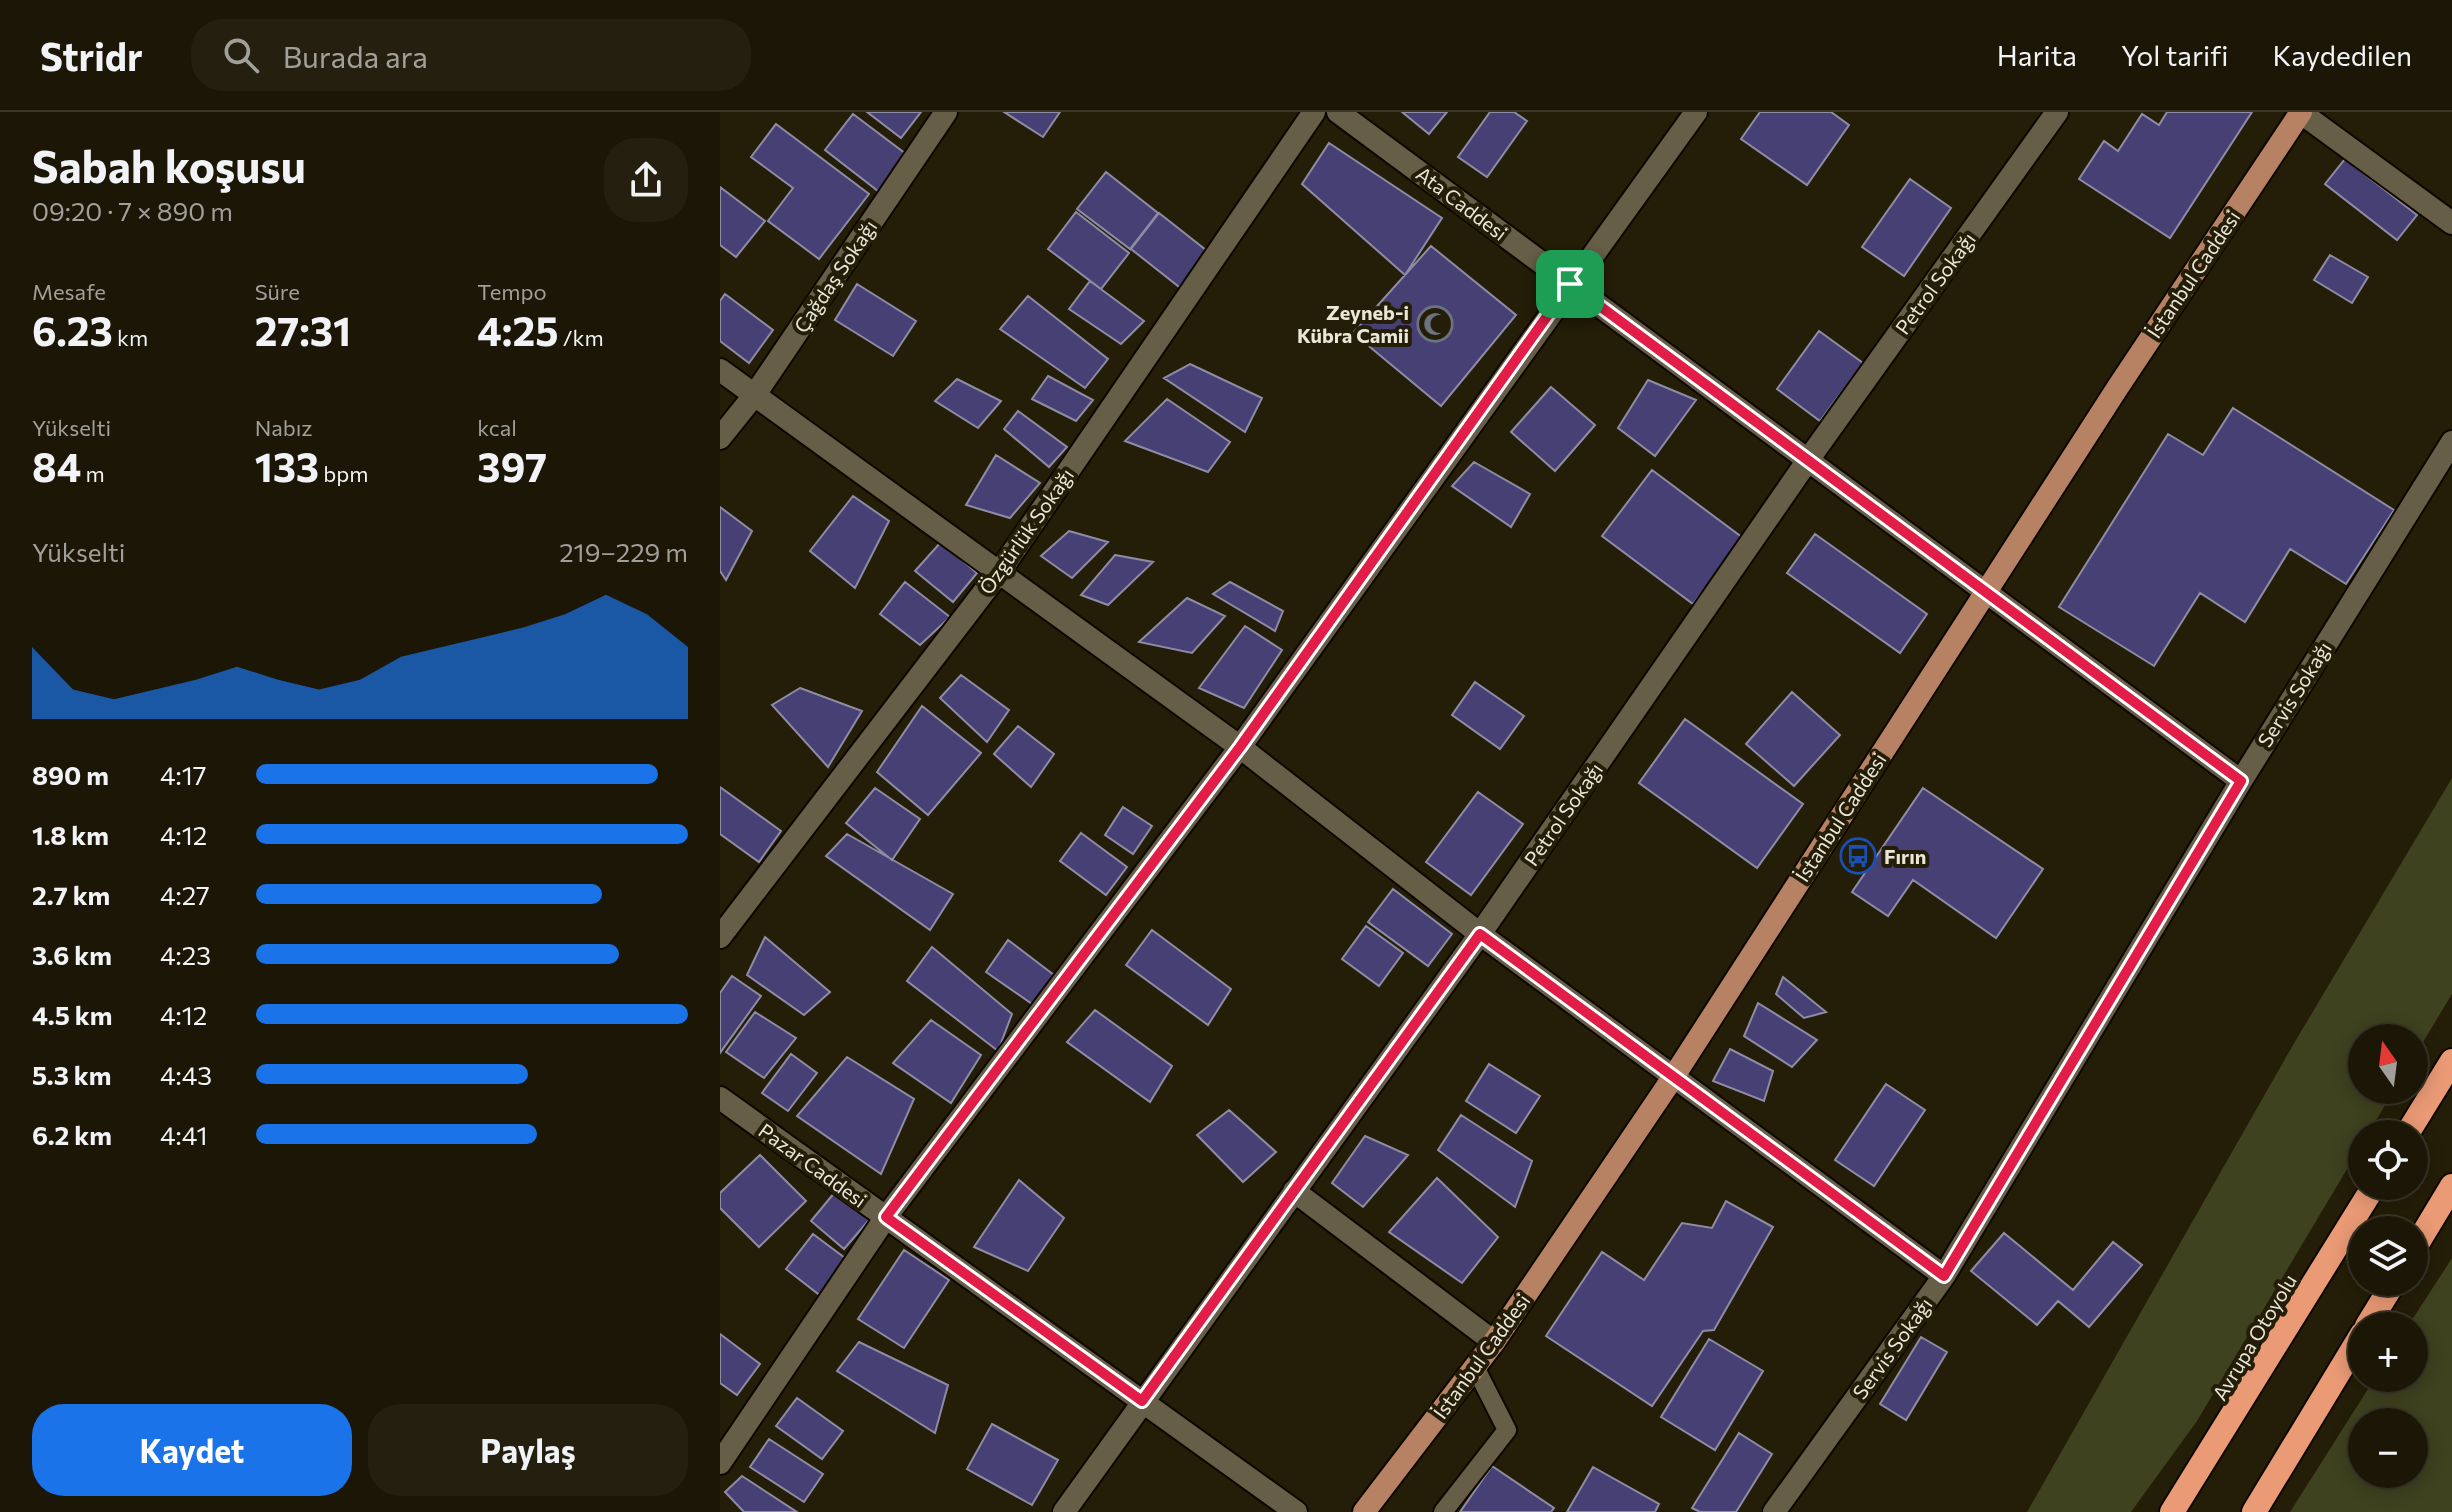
<!DOCTYPE html>
<html lang="tr">
<meta charset="utf-8">
<style>
:root{--surface:#1b1605;--page:#241f0f;--text:#f1f3f6;--muted:#a09f9a;--line:#393527;--accent:#1a73e8}
body{margin:0;font-family:Commissioner,sans-serif;background:var(--page);color:var(--text);height:100vh;display:flex;flex-direction:column;font-size:30px;white-space:nowrap}
*{box-sizing:border-box;margin:0}
p{font-size:26px;color:var(--muted)}
.icon{flex:none;width:44px;height:44px;fill:none;stroke:currentColor;stroke-width:2;stroke-linecap:round;stroke-linejoin:round}
.map{position:relative;flex:1;overflow:hidden}
.details{display:flex;flex-direction:column;background:var(--surface);width:720px}
.details>*{flex:none}
.needle{width:52px;rotate:346deg}
.tools{position:absolute;left:1628px;top:912px;display:grid;gap:16px}
.tools a{display:grid;place-items:center;width:80px;height:80px;border-radius:50%;background:var(--surface);box-shadow:0 4px 20px #0003,0 0 0 2px var(--line);font-size:40px}
.pin{position:absolute;display:grid;place-items:center;width:68px;height:68px;color:#fff;margin:-34px;border-radius:16px;box-shadow:0 4px 12px #0006}
.round{display:grid;place-items:center;flex:none;width:84px;height:84px;border-radius:32px;background:var(--page)}
.overview{display:flex;align-items:center;justify-content:space-between;height:136px;padding:0 32px}
h1{font-size:44px;font-weight:700;line-height:60px}
.figures{display:grid;grid-template-columns:repeat(3,1fr);gap:12px;height:136px;padding:8px 32px}
.figures div{display:grid;align-content:center}
.figures b{font-size:40px;font-weight:700}
.figures small{font-size:22px;font-weight:400}
.figures p{font-size:22px}
.chart{height:224px;padding:16px 32px}
.chart p{display:flex;justify-content:space-between}
.chart svg{width:100%;height:144px;margin-top:8px;fill:var(--accent);opacity:.7}
.cta{display:flex;gap:16px;margin-top:auto;padding:16px 32px}
.cta a{flex:1;height:92px;border-radius:32px;background:var(--accent);color:#fff;font-size:32px;font-weight:700;line-height:92px;text-align:center}
.cta a+a{background:var(--page);color:var(--text)}
ul{padding:0 32px;list-style:none;font-size:26px}
li{display:grid;grid-template-columns:128px 96px 1fr;align-items:center;height:60px}
li i{height:20px;border-radius:10px;background:var(--accent)}
header{display:flex;align-items:center;gap:48px;box-sizing:border-box;height:112px;padding:0 40px;background:var(--surface);border-bottom:2px solid var(--line)}
header strong{font-size:38px}
nav{display:flex;gap:44px;margin-inline-start:auto;font-size:28px}
.search{width:560px;height:72px;background:var(--page);display:flex;align-items:center;gap:20px;box-sizing:border-box;padding:0 28px;border-radius:32px;color:var(--muted);font-size:30px}
main{display:flex;flex:1;min-height:0}
.map>svg:first-child{display:block}
.green{fill:#3e421f;fill-rule:evenodd}
.building{fill:#474074;stroke:#8e8ca5;stroke-width:2}
.lines{fill:none;stroke-linecap:round;stroke-linejoin:round}
.service-casing{stroke:#0d0700;stroke-width:22}
.minor-casing{stroke:#0d0700;stroke-width:26}
.primary-casing{stroke:#0d0700;stroke-width:26}
.motorway-casing{stroke:#0d0700;stroke-width:28}
.service{stroke:#675e47;stroke-width:18}
.minor{stroke:#675e47;stroke-width:22}
.primary{stroke:#b68263;stroke-width:22}
.motorway{stroke:#ea9a75;stroke-width:24}
.route-casing{stroke:#fff;stroke-width:16}
.route{stroke:#e11d48;stroke-width:10}
.labels{text-anchor:middle;dominant-baseline:central;stroke-width:8;stroke-linejoin:round;paint-order:stroke}
.street-label{font-size:20px;fill:#eae6d8;stroke:#241d07}
.poi-label{font-size:20px;font-weight:bold;fill:#eae6d8;stroke:#241d07;text-anchor:end}
</style>
<header>
<strong>Stridr</strong>
<div class="search"><svg class="icon" aria-label="search" viewBox="0 0 24 24"><circle cx="10" cy="10" r="6"/><path d="M15 15l6 6"/></svg>Burada ara</div>
<nav><a>Harita</a><a>Yol tarifi</a><a>Kaydedilen</a></nav>
</header>
<main>
<section class="details">
<div class="overview"><div><h1>Sabah koşusu</h1><p>09:20 · 7 × 890 m</p></div><a class="round"><svg class="icon" aria-label="share" viewBox="0 0 24 24"><path d="M12 15V3M7 8l5-5 5 5M5 13v7h14v-7"/></svg></a></div>
<div class="figures">
<div><p>Mesafe</p><b>6.23<small> km</small></b></div>
<div><p>Süre</p><b>27:31</b></div>
<div><p>Tempo</p><b>4:25<small> /km</small></b></div>
</div>
<div class="figures">
<div><p>Yükselti</p><b>84<small> m</small></b></div>
<div><p>Nabız</p><b>133<small> bpm</small></b></div>
<div><p>kcal</p><b>397</b></div>
</div>
<div class="chart"><p><span>Yükselti</span>219–229 m</p>
<svg viewBox="0 0 160 44" preserveAspectRatio="none"><path d="M0 44V22L10 35L20 38L30 35L40 32L50 28L60 32L70 35L80 32L90 25L100 22L110 19L120 16L130 12L140 6L150 12L160 22V44z"/></svg>
</div>
<ul>
<li><b>890 m</b>4:17<i style="width:93%"></i></li>
<li><b>1.8 km</b>4:12<i style="width:100%"></i></li>
<li><b>2.7 km</b>4:27<i style="width:80%"></i></li>
<li><b>3.6 km</b>4:23<i style="width:84%"></i></li>
<li><b>4.5 km</b>4:12<i style="width:100%"></i></li>
<li><b>5.3 km</b>4:43<i style="width:63%"></i></li>
<li><b>6.2 km</b>4:41<i style="width:65%"></i></li>
</ul>
<div class="cta"><a>Kaydet</a><a>Paylaş</a></div>
</section>
<div class="map">
<svg width="1732" height="1400" viewBox="0 0 1732 1400">
<rect width="100%" height="100%" fill="#241d07"/>
<path class="green" d="M 1732,666 L 1732,882 L 1694,945 L 1694,926 L 1642,926 L 1642,978 L 1674,978 L 1648,1022 L 1642,1022 L 1642,1032 L 1477,1309 L 1411,1400 L 1307,1400 L 1573,933 Z
M 1732,1146 L 1732,1400 L 1570,1400 L 1655,1266 L 1694,1266 L 1694,1214 L 1688,1214 ZM 1642,1310 L 1694,1310 L 1694,1362 L 1642,1362 Z"/>
<path class="building" d="M 147,0 L 201,0 L 181,26 Z
M 284,0 L 340,0 L 323,25 Z
M 682,0 L 727,0 L 709,22 Z
M 770,0 L 794,0 L 807,9 L 767,65 L 738,45 Z
M 1040,0 L 1111,0 L 1129,13 L 1087,73 L 1021,27 Z
M 1447,0 L 1532,0 L 1450,126 L 1359,67 L 1384,29 L 1398,39 L 1422,2 L 1439,13 Z
M 133,2 L 186,42 L 158,79 L 105,38 Z
M 56,12 L 149,82 L 99,147 L 48,109 L 73,76 L 31,45 Z
M 609,31 L 722,106 L 685,163 L 582,72 Z
M 1625,47 L 1697,103 L 1677,128 L 1605,72 Z
M 386,60 L 438,101 L 410,137 L 357,97 Z
M 1190,67 L 1231,96 L 1184,164 L 1142,135 Z
M 0,75 L 45,109 L 16,145 L 0,133 Z
M 356,100 L 409,141 L 381,177 L 328,137 Z
M 439,101 L 491,142 L 463,178 L 411,137 Z
M 711,134 L 796,203 L 721,294 L 633,221 Z
M 1610,143 L 1648,165 L 1632,191 L 1594,168 Z
M 370,169 L 424,209 L 401,232 L 349,197 Z
M 137,172 L 196,209 L 173,244 L 115,208 Z
M 5,182 L 53,218 L 29,251 L 0,229 L 0,189 Z
M 308,184 L 388,247 L 365,276 L 280,217 Z
M 1099,219 L 1143,251 L 1100,309 L 1057,277 Z
M 470,252 L 542,286 L 525,320 L 444,266 Z
M 328,264 L 373,288 L 356,309 L 312,287 Z
M 237,267 L 281,289 L 258,316 L 215,289 Z
M 928,268 L 976,288 L 935,344 L 898,316 Z
M 831,275 L 875,313 L 835,359 L 791,320 Z
M 447,287 L 510,330 L 488,360 L 405,329 Z
M 1513,296 L 1674,398 L 1626,472 L 1570,437 L 1525,510 L 1480,481 L 1434,554 L 1339,495 L 1448,322 L 1483,343 Z
M 298,299 L 347,335 L 329,355 L 284,317 Z
M 276,343 L 320,371 L 290,406 L 246,393 Z
M 754,350 L 810,382 L 791,415 L 732,374 Z
M 932,358 L 1023,426 L 973,492 L 882,424 Z
M 133,384 L 169,409 L 135,476 L 90,439 Z
M 0,395 L 32,419 L 6,468 L 0,459 Z
M 349,419 L 388,430 L 352,466 L 321,444 Z
M 1095,422 L 1207,502 L 1180,541 L 1067,461 Z
M 221,430 L 257,461 L 233,490 L 195,459 Z
M 395,443 L 433,450 L 388,493 L 361,483 Z
M 185,470 L 230,505 L 200,533 L 160,502 Z
M 510,470 L 563,499 L 555,519 L 493,482 Z
M 467,486 L 505,504 L 472,541 L 419,530 Z
M 525,514 L 562,538 L 524,596 L 479,576 Z
M 241,563 L 289,598 L 267,630 L 220,586 Z
M 755,570 L 804,604 L 780,637 L 732,603 Z
M 80,576 L 142,599 L 108,655 L 52,593 Z
M 1072,580 L 1120,623 L 1074,674 L 1026,632 Z
M 202,594 L 261,641 L 208,703 L 157,660 Z
M 965,607 L 1083,692 L 1037,756 L 919,671 Z
M 298,614 L 334,642 L 311,675 L 274,642 Z
M 0,675 L 61,719 L 39,750 L 0,722 Z
M 155,676 L 200,707 L 172,748 L 126,711 Z
M 1203,676 L 1323,757 L 1276,826 L 1193,768 L 1168,804 L 1132,780 Z
M 758,680 L 803,712 L 751,783 L 706,750 Z
M 403,695 L 432,714 L 413,742 L 385,723 Z
M 361,721 L 407,755 L 386,783 L 340,749 Z
M 127,722 L 233,782 L 210,818 L 106,744 Z
M 673,777 L 732,822 L 708,854 L 648,810 Z
M 646,814 L 683,841 L 659,874 L 622,847 Z
M 432,818 L 511,877 L 488,913 L 406,853 Z
M 45,825 L 110,880 L 84,903 L 27,863 Z
M 288,828 L 334,863 L 315,894 L 266,860 Z
M 212,835 L 292,902 L 278,939 L 187,869 Z
M 12,864 L 41,884 L 0,941 L 0,881 Z
M 1063,865 L 1106,900 L 1084,906 L 1056,882 Z
M 1038,891 L 1097,928 L 1072,955 L 1024,924 Z
M 375,898 L 452,954 L 430,990 L 347,930 Z
M 35,900 L 76,926 L 44,966 L 6,940 Z
M 211,908 L 261,943 L 231,991 L 173,951 Z
M 1010,937 L 1053,959 L 1044,989 L 993,969 Z
M 71,942 L 97,961 L 68,999 L 42,981 Z
M 127,945 L 194,987 L 161,1062 L 77,1004 Z
M 769,952 L 820,984 L 796,1021 L 746,989 Z
M 1166,972 L 1205,998 L 1154,1074 L 1115,1048 Z
M 509,998 L 556,1040 L 523,1070 L 477,1023 Z
M 741,1003 L 812,1049 L 795,1095 L 718,1038 Z
M 645,1024 L 688,1043 L 643,1095 L 612,1071 Z
M 40,1043 L 86,1089 L 39,1135 L 0,1096 L 0,1081 Z
M 717,1066 L 778,1125 L 742,1171 L 669,1120 Z
M 299,1068 L 344,1106 L 308,1159 L 254,1135 Z
M 115,1080 L 149,1108 L 124,1137 L 91,1109 Z
M 1006,1089 L 1053,1115 L 994,1218 L 983,1219 L 932,1294 L 826,1224 L 882,1140 L 924,1168 L 962,1111 L 992,1116 Z
M 1284,1121 L 1353,1178 L 1393,1130 L 1422,1153 L 1369,1215 L 1338,1189 L 1317,1213 L 1251,1159 Z
M 93,1122 L 129,1149 L 102,1185 L 66,1157 Z
M 184,1138 L 229,1168 L 184,1236 L 138,1207 Z
M 0,1222 L 40,1252 L 17,1283 L 0,1271 Z
M 1201,1225 L 1227,1240 L 1186,1308 L 1160,1292 Z
M 989,1227 L 1043,1259 L 995,1338 L 941,1305 Z
M 139,1230 L 228,1273 L 215,1321 L 117,1259 Z
M 77,1286 L 123,1319 L 102,1347 L 56,1314 Z
M 272,1312 L 338,1348 L 312,1393 L 247,1357 Z
M 1019,1321 L 1052,1342 L 1016,1400 L 980,1400 L 972,1396 Z
M 49,1327 L 103,1362 L 84,1390 L 30,1355 Z
M 772,1354 L 834,1396 L 831,1400 L 740,1400 Z
M 873,1355 L 939,1392 L 935,1400 L 847,1400 Z
M 22,1364 L 77,1400 L 24,1400 L 5,1380 Z"/>
<g class="lines">
<defs>
<path id="service" d="M 723,1400 L 787,1318 L 755,1255"/>
<path id="minor" d="M 618,0 L 1521,669
M 1580,0 L 1732,111
M 0,258 L 520,635 L 760,822 L 1224,1164
M 0,326 L 36,281 L 226,0
M 0,825 L 280,459 L 594,0
M 0,986 L 576,1400
M 574,1079 L 774,1230
M 0,1351 L 166,1105 L 520,635 L 976,0
M 344,1400 L 760,822 L 1088,348 L 1337,0
M 1054,1400 L 1224,1164 L 1521,669 L 1732,330"/>
<path id="primary" d="M 644,1400 L 774,1230 L 954,964 L 1398,275 L 1581,0"/>
<path id="motorway" d="M 1687,1022 L 1732,949
M 1694,1137 L 1732,1074
M 1647,1214 L 1674,1170
M 1452,1400 L 1654,1074
M 1534,1400 L 1642,1222"/>
</defs>
<use href="#service" class="service-casing"/>
<use href="#minor" class="minor-casing"/>
<use href="#primary" class="primary-casing"/>
<use href="#motorway" class="motorway-casing"/>
<use href="#service" class="service"/>
<use href="#minor" class="minor"/>
<use href="#primary" class="primary"/>
<use href="#motorway" class="motorway"/>
</g>
<g class="lines">
<defs>
<path id="route" d="M 850,172 L 1521,669 L 1224,1164 L 760,822 L 422,1289 L 166,1105 L 520,635 Z"/>
</defs>
<use href="#route" class="route-casing"/>
<use href="#route" class="route"/>
</g>
<defs>
<symbol id="mosque-ring" viewBox="-11 -11 22 22"><circle r="9.5" fill="#241d07" stroke="#6b7280" stroke-width="1.5"/><path d="M3.5-4.9A6 6 0 1 0 3.5 4.9A5 5 0 1 1 3.5-4.9Z" fill="#6b7280"/></symbol>
<symbol id="bus-ring" viewBox="-11 -11 22 22"><circle r="9.5" fill="#241d07" stroke="#1a4fb4" stroke-width="1.5"/><path d="M-5-6H5V4H4V6H2V4H-2V6H-4V4H-5ZM-3.5-4V0h7V-4ZM-3.5 1.2v1.5H-2V1.2ZM2 1.2v1.5H3.5V1.2Z" fill="#1a4fb4"/></symbol>
</defs>
<g fill-rule="evenodd">
<use href="#mosque-ring" x="695" y="192" width="40" height="40"/>
<use href="#bus-ring" x="1118" y="724" width="40" height="40"/>
</g>
<g class="labels">
<g class="street-label">
<text transform="translate(742 91) rotate(37)">Ata Caddesi</text>
<text transform="translate(1473 162) rotate(-56)">İstanbul Caddesi</text>
<text transform="translate(115 164) rotate(-56)">Çağdaş Sokağı</text>
<text transform="translate(1215 171) rotate(-54)">Petrol Sokağı</text>
<text transform="translate(306 419) rotate(-55)">Özgürlük Sokağı</text>
<text transform="translate(1574 582) rotate(-58)">Servis Sokağı</text>
<text transform="translate(843 702) rotate(-55)">Petrol Sokağı</text>
<text transform="translate(1120 705) rotate(-57)">İstanbul Caddesi</text>
<text transform="translate(93 1053) rotate(36)">Pazar Caddesi</text>
<text transform="translate(1534 1225) rotate(-59)">Avrupa Otoyolu</text>
<text transform="translate(1172 1236) rotate(-54)">Servis Sokağı</text>
<text transform="translate(761 1244) rotate(-54)">İstanbul Caddesi</text>
</g>
<g class="poi-label">
<text x="689" y="200">Zeyneb-i<tspan x="689" dy="23">Kübra Camii</tspan></text>
<text x="1164" y="744" text-anchor="start">Fırın</text>
</g>
</g>
</svg>
<div class="tools">
<a><svg class="needle" viewBox="-14 -14 28 28"><path d="M0-13l5 13h-10z" fill="#e53935"/><path d="M0 13l5-13h-10z" fill="#a09f9a"/></svg></a>
<a><svg class="icon" aria-label="locate" viewBox="0 0 24 24"><circle cx="12" cy="12" r="6"/><path d="M12 2v4M12 18v4M2 12h4M18 12h4"/></svg></a>
<a><svg class="icon" aria-label="layers" viewBox="0 0 24 24"><path d="M12 4l9 5-9 5-9-5zM3 14l9 5 9-5"/></svg></a>
<a>+</a>
<a>−</a>
</div>
<div class="pin" style="left:850px;top:172px;background:#1e9e55"><svg class="icon" aria-label="arrive" viewBox="0 0 24 24"><path d="M6 21V4h12l-3 4 3 4H6"/></svg></div>
</div>
</main>
